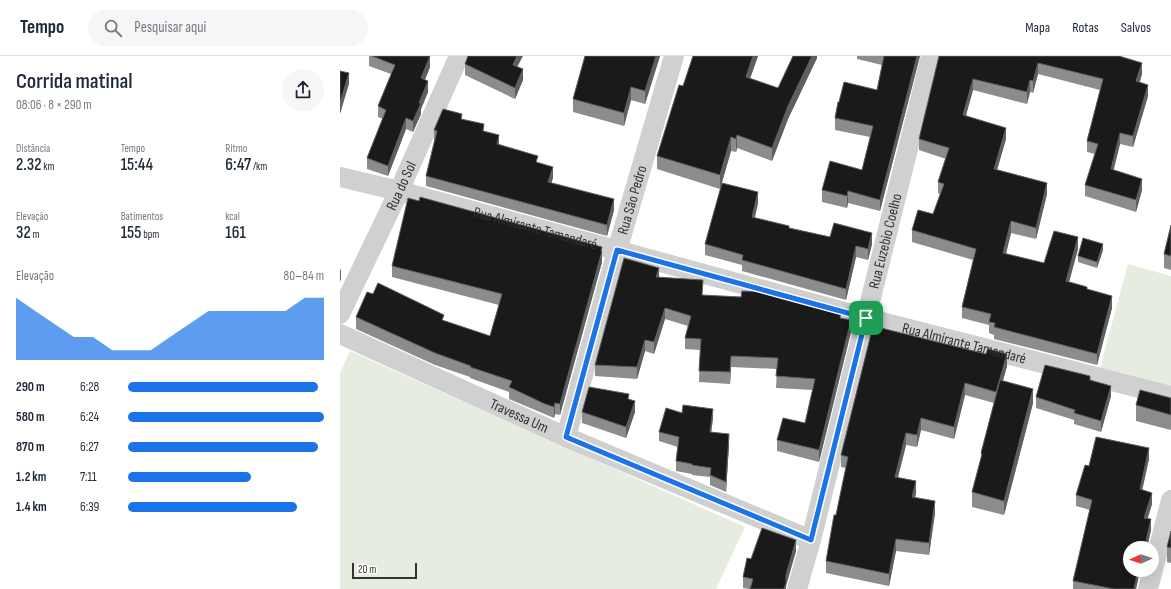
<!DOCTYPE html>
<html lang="pt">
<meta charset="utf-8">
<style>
:root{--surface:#fff;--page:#f6f6f7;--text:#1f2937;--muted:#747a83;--line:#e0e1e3;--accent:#1a73e8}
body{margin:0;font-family:"Sofia Sans Condensed",sans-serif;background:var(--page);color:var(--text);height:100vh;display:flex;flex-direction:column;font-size:15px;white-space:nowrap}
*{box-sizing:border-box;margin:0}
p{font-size:13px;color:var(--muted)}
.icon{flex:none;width:22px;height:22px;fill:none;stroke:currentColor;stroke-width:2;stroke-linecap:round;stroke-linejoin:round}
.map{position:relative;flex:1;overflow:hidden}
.panel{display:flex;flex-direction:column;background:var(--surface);width:340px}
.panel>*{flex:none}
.needle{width:26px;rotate:267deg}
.fabs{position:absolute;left:783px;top:485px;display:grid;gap:8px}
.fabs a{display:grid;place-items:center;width:36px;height:36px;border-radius:50%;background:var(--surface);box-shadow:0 4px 16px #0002;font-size:20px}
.scale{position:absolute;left:12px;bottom:10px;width:65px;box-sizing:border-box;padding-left:4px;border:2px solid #333;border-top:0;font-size:11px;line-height:14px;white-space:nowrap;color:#333;-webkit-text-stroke:3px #fff;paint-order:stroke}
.pin{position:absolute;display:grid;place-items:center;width:34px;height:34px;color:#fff;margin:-17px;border-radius:8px;box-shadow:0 2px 6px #0006}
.round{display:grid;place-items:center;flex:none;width:42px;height:42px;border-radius:21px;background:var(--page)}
.overview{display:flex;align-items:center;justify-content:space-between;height:68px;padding:0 16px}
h1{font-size:22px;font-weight:600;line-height:30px}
.figures{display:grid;grid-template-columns:repeat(3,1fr);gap:6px;height:68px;padding:4px 16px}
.figures div{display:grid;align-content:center}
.figures b{font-size:17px;font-weight:600}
.figures small{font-size:11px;font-weight:400}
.figures p{font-size:11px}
.chart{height:112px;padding:8px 16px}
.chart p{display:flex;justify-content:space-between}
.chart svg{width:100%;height:72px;margin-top:4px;fill:var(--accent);opacity:.7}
ul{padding:0 16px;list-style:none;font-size:13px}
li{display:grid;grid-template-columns:64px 48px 1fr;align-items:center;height:30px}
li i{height:10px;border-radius:5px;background:var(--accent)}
header{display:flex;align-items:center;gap:24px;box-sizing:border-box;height:56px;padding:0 20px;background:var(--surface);border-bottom:1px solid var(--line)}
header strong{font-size:19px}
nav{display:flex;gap:22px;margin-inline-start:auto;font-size:14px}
.search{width:280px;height:36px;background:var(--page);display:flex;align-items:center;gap:10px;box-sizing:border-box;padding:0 14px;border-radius:22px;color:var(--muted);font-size:15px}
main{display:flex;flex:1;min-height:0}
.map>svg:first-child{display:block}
.green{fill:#e6ecdf}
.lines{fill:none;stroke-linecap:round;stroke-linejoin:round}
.street{stroke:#d0d0d0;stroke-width:20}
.wall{fill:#8c8c8c}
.shaded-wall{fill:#5f5f5f}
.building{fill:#1a1a1a;stroke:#5f5f5f}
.route-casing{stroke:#fff;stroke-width:8}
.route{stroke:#1a73e8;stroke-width:5}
.labels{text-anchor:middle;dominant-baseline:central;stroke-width:4;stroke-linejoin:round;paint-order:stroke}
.street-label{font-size:15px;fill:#333;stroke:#fff}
</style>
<header>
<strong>Tempo</strong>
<div class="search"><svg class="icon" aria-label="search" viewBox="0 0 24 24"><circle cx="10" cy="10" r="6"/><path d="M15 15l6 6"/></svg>Pesquisar aqui</div>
<nav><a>Mapa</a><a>Rotas</a><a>Salvos</a></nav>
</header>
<main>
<section class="panel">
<div class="overview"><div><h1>Corrida matinal</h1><p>08:06 · 8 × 290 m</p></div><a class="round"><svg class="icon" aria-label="share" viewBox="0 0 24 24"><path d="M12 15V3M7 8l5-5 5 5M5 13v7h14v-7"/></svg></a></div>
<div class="figures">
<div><p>Distância</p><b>2.32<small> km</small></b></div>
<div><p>Tempo</p><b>15:44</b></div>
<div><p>Ritmo</p><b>6:47<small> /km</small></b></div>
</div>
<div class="figures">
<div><p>Elevação</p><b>32<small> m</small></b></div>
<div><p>Batimentos</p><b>155<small> bpm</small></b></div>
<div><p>kcal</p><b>161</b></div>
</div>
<div class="chart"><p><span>Elevação</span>80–84 m</p>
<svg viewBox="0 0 160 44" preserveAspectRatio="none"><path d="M0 44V6L10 14L20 22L30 30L40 30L50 38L60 38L70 38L80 30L90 22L100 14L110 14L120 14L130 14L140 14L150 6L160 6V44z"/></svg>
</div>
<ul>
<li><b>290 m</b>6:28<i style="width:97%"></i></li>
<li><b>580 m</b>6:24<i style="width:100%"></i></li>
<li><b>870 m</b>6:27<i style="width:97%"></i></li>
<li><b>1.2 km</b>7:11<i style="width:63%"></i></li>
<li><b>1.4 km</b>6:39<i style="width:86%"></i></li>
</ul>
</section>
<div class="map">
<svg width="831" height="533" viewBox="0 0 831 533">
<rect width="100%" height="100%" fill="#fff"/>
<path class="green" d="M 788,208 L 831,220 L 831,332 L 760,312 Z
M 10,295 L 405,471 L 376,533 L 0,533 L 0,317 Z"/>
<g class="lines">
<g class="street">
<path id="s1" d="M 0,121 L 59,135 L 526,262 L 831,340"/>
<path id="s2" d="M 0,258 L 59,135 L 119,0"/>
<path id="s3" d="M 0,278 L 226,381 L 471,484"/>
<path id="s4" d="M 226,381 L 277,195 L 334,0"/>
<path id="s5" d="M 457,533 L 471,484 L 591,0"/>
<path d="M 808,533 L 831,444"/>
</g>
</g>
<path class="wall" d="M 29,0 L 89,0 L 90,11 L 85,24 L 88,36 L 81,53 L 81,58 L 73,76 L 66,73 L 48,120 L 27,113 L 27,102 L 43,63 L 38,61 L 38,50 L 51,18 L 29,10 Z
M 245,0 L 320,0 L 305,48 L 291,44 L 284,70 L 233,56 L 233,43 Z
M 418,0 L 410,22 L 438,32 L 477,0 L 477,2 L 448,63 L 432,105 L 397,92 L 396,96 L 391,95 L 380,133 L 317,113 L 317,100 L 343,30 Z
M 517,0 L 580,0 L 540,155 L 508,147 L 507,152 L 482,146 L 482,134 L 522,114 L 530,81 L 495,74 L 495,62 L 499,46 L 537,34 L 542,9 L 517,3 Z
M 599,0 L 779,0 L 802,18 L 800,26 L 808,40 L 793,91 L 780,88 L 773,114 L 802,134 L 796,156 L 745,140 L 745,129 L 755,98 L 747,96 L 747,85 L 760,34 L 698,18 L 693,37 L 690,36 L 687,48 L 633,34 L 626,59 L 666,83 L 657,114 L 707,138 L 696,183 L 671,177 L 666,198 L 704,207 L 738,193 L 729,226 L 747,233 L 772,252 L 757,309 L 654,283 L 654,279 L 649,277 L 649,269 L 622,262 L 622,251 L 633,204 L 572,186 L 572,174 L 593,158 L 600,138 L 598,137 L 598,126 L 606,103 L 579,94 L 579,83 Z
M 125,8 L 177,11 L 183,24 L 175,43 L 125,19 Z
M 122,63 L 144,75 L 159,88 L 198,107 L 213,122 L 211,127 L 274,154 L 267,180 L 86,130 L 86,120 L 94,85 L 94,74 Z
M 418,147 L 415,162 L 449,172 L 490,181 L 532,188 L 528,204 L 516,201 L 506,244 L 402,215 L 402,209 L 365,199 L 365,188 Z
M 831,169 L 831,214 L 824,212 L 824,198 Z
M 763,194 L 757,212 L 738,206 L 738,200 Z
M 262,195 L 262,206 L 220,359 L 215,358 L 214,362 L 169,343 L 169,336 L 130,322 L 130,321 L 95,309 L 16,273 L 16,261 L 33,238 L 104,265 L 150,280 L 159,249 L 52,221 L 52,210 Z
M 319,221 L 362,239 L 501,262 L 511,276 L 479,406 L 437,395 L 437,384 L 465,367 L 473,334 L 436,332 L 437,313 L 391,311 L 390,328 L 359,326 L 360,294 L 345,293 L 345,282 L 348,270 L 325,263 L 314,298 L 305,295 L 297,323 L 255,320 L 255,309 Z
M 533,270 L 667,310 L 663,325 L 693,347 L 664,459 L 632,451 L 632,436 L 641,405 L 641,397 L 654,347 L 625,339 L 614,383 L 581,374 L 577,391 L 566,389 L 558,421 L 576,437 L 575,442 L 595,457 L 589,499 L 556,495 L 549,530 L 486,517 L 486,505 L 496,459 L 506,412 L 501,411 L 501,399 Z
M 750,324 L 771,340 L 761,376 L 734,368 L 734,364 L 696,352 L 696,341 Z
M 831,342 L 831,374 L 796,365 L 796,349 Z
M 289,343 L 295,356 L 286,382 L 242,367 L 242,356 Z
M 342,357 L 373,362 L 371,376 L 389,388 L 386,436 L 370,429 L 370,421 L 352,419 L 352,418 L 336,415 L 336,405 L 338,391 L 319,385 L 319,376 Z
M 809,403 L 802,434 L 812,448 L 808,462 L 811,474 L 807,492 L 790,492 L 800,514 L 796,533 L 733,533 L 733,525 L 750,454 L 736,450 L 736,439 L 749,410 Z
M 831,475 L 831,507 L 827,506 L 827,491 Z
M 456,495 L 446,530 L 446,533 L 409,533 L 403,532 L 403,521 L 411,503 Z"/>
<path class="shaded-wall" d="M 90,0 L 90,11 L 81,33 L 81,22 Z
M 177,0 L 183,0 L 173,19 L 173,9 Z
M 316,0 L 320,0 L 305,48 L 305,35 Z
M 413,0 L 418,0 L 406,34 L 406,21 Z
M 472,0 L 477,0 L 477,2 L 448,63 L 432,105 L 432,92 L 448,50 Z
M 577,0 L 580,0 L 540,155 L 540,144 Z
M 698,7 L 698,18 L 693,37 L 693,25 Z
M 802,7 L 802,18 L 796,37 L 796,25 Z
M 183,13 L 183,24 L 175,43 L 175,32 Z
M 9,17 L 9,28 L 0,58 L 0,47 Z
M 633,23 L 633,34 L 623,70 L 623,59 Z
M 690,24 L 690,36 L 687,48 L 687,36 Z
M 88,25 L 88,36 L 81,53 L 81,58 L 73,76 L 73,65 L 79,47 Z
M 808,29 L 808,40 L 793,91 L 793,80 Z
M 291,31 L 291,44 L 284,70 L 284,57 Z
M 66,62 L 66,73 L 48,120 L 48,110 Z
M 666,72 L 666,83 L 654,124 L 654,113 Z
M 780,77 L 780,88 L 771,125 L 771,113 Z
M 159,79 L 159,90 L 157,88 Z
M 397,79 L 397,92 L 396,96 L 396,83 Z
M 391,81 L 391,95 L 380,133 L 380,119 Z
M 213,111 L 213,122 L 208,137 L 208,126 Z
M 802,123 L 802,134 L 796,156 L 796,144 Z
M 707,127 L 707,138 L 696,183 L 696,172 Z
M 508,135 L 508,147 L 507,152 L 507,140 Z
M 418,136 L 418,147 L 412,172 L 412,161 Z
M 274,143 L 274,154 L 267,180 L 267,169 Z
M 671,165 L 671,177 L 663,209 L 663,197 Z
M 532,177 L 532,188 L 528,204 L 528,193 Z
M 738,181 L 738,193 L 726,237 L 726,225 Z
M 763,188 L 763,194 L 757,212 L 757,206 Z
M 516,190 L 516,201 L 506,244 L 506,233 Z
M 262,191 L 262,206 L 220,359 L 220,348 Z
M 1,212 L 1,223 L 0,226 L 0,215 Z
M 319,212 L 319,223 L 316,221 Z
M 772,240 L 772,252 L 757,309 L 757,298 Z
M 325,252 L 325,263 L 314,298 L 314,286 Z
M 511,264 L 511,276 L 479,406 L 479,394 Z
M 305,284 L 305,295 L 297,323 L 297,311 Z
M 667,298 L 667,310 L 656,348 L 656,336 Z
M 391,300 L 391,311 L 390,328 L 390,316 Z
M 625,327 L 625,339 L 614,383 L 614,371 Z
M 771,330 L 771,340 L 761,376 L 761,365 Z
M 693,333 L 693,347 L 664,459 L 664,445 Z
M 295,345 L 295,356 L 286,382 L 286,371 Z
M 215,347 L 215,358 L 214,362 L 214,351 Z
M 373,353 L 373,362 L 370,386 L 370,376 Z
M 581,362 L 581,374 L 577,391 L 577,379 Z
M 566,377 L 566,389 L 555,433 L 555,421 Z
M 389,378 L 389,388 L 386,436 L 386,426 Z
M 809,392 L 809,403 L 800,444 L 800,433 Z
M 576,425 L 576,437 L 572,453 L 572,441 Z
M 812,437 L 812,448 L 804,473 L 804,462 Z
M 595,445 L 595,457 L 589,499 L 589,487 Z
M 811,463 L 811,474 L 807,492 L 805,492 L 805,490 Z
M 556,483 L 556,495 L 549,530 L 549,518 Z
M 456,484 L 456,495 L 446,530 L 446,533 L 444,533 L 446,519 Z
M 798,514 L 800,514 L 796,533 L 794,533 Z"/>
<path class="building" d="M 32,0 L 90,0 L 81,22 L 88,25 L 79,47 L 81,47 L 73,65 L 66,62 L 48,110 L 27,102 L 46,54 L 38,50 L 55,9 Z
M 128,0 L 177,0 L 173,9 L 183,13 L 175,32 L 125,8 Z
M 245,0 L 316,0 L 305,35 L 291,31 L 284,57 L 233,43 Z
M 353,0 L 413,0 L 406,21 L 438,32 L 453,0 L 472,0 L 448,50 L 432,92 L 397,79 L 396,83 L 391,81 L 380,119 L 317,100 L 339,29 L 343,30 Z
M 544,0 L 577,0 L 540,144 L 508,135 L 507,140 L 482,134 L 490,105 L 522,114 L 533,70 L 495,62 L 498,46 L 499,46 L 504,26 L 537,34 Z
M 599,0 L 779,0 L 802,7 L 796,25 L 808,29 L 793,80 L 780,77 L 771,113 L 802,123 L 796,144 L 745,129 L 758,88 L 747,85 L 763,23 L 698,7 L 693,25 L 690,24 L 687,36 L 633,23 L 623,59 L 666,72 L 654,113 L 707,127 L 696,172 L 671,165 L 663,197 L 704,207 L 714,175 L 738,181 L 726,225 L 747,231 L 747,233 L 772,240 L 757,298 L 654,271 L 655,267 L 649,266 L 651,258 L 622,251 L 636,193 L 572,174 L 578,154 L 593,158 L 604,128 L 598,126 L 609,92 L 579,83 Z
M 0,15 L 9,17 L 0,47 Z
M 103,53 L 122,58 L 121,63 L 144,68 L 143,75 L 159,79 L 157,88 L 198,100 L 196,106 L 213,111 L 208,126 L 274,143 L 267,169 L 86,120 L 97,75 L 94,74 Z
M 382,127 L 418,136 L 412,161 L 449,170 L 449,172 L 490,181 L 494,167 L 532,177 L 528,193 L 516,190 L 506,233 L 402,204 L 403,199 L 365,188 Z
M 80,141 L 262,191 L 261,195 L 262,195 L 220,348 L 215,347 L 214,351 L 205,348 L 169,331 L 172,325 L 130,311 L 131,310 L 95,297 L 16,261 L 27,236 L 33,238 L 38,227 L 104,259 L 102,264 L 150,280 L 162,238 L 52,210 L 68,142 L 79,145 Z
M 831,169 L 831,200 L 824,198 Z
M 743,182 L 763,188 L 757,206 L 738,200 Z
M 284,202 L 319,212 L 316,221 L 363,224 L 362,239 L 401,241 L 402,235 L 428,236 L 501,256 L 500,262 L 511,264 L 479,394 L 437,384 L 443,362 L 465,367 L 475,323 L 436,320 L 438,302 L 391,300 L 390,316 L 359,315 L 361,283 L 345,282 L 351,260 L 325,252 L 314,286 L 305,284 L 297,311 L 255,309 Z
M 533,270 L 646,298 L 648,293 L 667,298 L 656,336 L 625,327 L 614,371 L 581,362 L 577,379 L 566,377 L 555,421 L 576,425 L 572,441 L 595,445 L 589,487 L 556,483 L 549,518 L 486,505 L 494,459 L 496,459 L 508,401 L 501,399 Z
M 705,309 L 750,320 L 750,324 L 771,330 L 761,365 L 734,357 L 735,354 L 696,341 Z
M 660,324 L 693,333 L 664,445 L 632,436 L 642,398 L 641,397 Z
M 249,331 L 289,338 L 288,343 L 295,345 L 286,371 L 242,356 Z
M 800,334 L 831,342 L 831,359 L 796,349 Z
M 343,349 L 373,353 L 370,376 L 389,378 L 386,426 L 370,419 L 371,412 L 352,409 L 352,408 L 336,405 L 339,381 L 319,376 L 326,352 L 342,357 Z
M 756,381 L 809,392 L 800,433 L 812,437 L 804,462 L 811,463 L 805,490 L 803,489 L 803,492 L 790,492 L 790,514 L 798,514 L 794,533 L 774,533 L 733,525 L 752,444 L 736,439 L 745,409 L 749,410 Z
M 422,472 L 456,484 L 446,519 L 446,527 L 444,533 L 410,533 L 413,523 L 403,521 L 407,502 L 411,503 Z
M 831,475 L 831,492 L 827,491 Z"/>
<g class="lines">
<defs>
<path id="route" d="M 277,194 L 526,262 L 471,484 L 226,381 Z"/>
</defs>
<use href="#route" class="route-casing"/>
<use href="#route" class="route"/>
</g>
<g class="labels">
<g class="street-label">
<text stroke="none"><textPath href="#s2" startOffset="142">Rua do Sol</textPath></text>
<text stroke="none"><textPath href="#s4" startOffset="246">Rua São Pedro</textPath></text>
<text stroke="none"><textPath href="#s1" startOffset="202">Rua Almirante Tamandaré</textPath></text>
<text stroke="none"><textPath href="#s5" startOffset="359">Rua Euzebio Coelho</textPath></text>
<text stroke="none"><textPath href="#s1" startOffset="646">Rua Almirante Tamandaré</textPath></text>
<text stroke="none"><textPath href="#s3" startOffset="197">Travessa Um</textPath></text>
</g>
</g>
</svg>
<div class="fabs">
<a><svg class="needle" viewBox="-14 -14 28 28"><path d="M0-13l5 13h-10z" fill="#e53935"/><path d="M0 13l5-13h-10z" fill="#747a83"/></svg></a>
</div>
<div class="scale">20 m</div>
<div class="pin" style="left:526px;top:262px;background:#1e9e55"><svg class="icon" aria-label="arrive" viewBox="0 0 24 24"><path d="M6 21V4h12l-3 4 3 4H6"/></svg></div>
</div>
</main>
